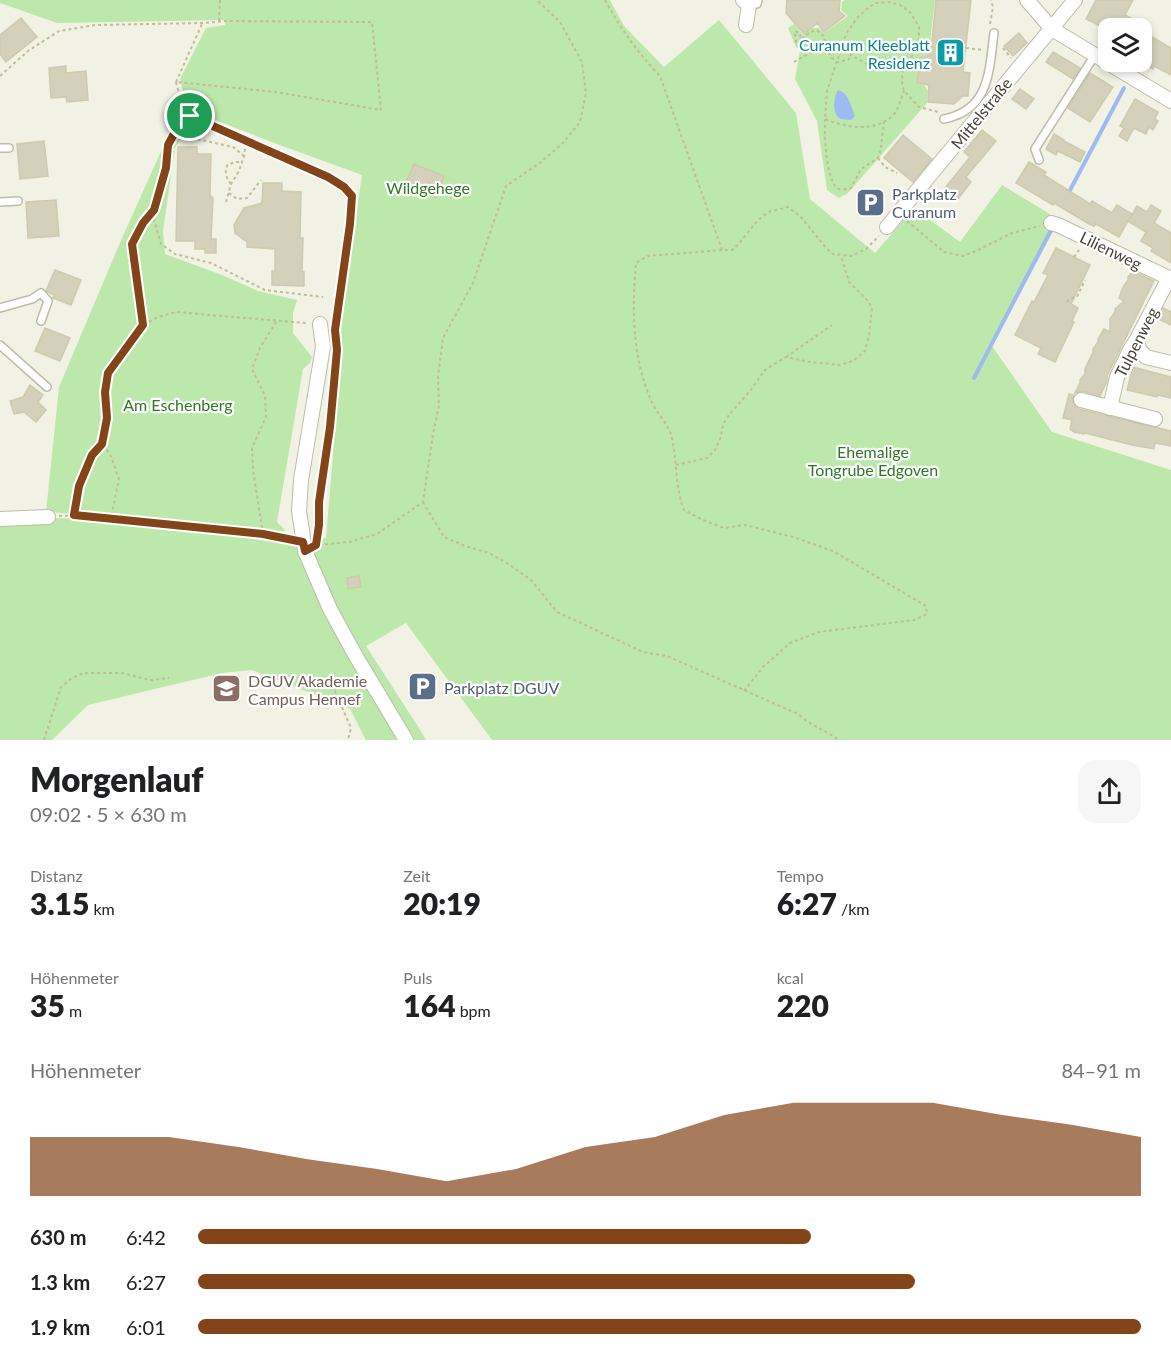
<!DOCTYPE html>
<html lang="de">
<meta charset="utf-8">
<style>
:root{--surface:#fff;--page:#f6f6f6;--text:#202124;--muted:#757577;--accent:#84441a}
body{margin:0;font-family:Lato,sans-serif;background:var(--page);color:var(--text);height:100vh;display:flex;flex-direction:column;font-size:22px;white-space:nowrap}
*{box-sizing:border-box;margin:0}
p{font-size:20px;color:var(--muted)}
.icon{flex:none;width:33px;height:33px;fill:none;stroke:currentColor;stroke-width:2;stroke-linecap:round;stroke-linejoin:round}
.map{position:relative;height:740px;overflow:hidden}
.side{display:flex;flex-direction:column;background:var(--surface);flex:1}
.side>*{flex:none}
.fabs{position:absolute;left:1098px;top:18px;display:grid;gap:12px}
.fabs a{display:grid;place-items:center;width:54px;height:54px;border-radius:12px;background:var(--surface);box-shadow:0 3px 9px #0003;font-size:30px}
.pin{position:absolute;display:grid;place-items:center;width:51px;height:51px;color:#fff;margin:-26px;border:3px solid #fff;border-radius:50%;box-shadow:0 2px 6px #0007}
.round{display:grid;place-items:center;flex:none;width:63px;height:63px;border-radius:18px;background:var(--page)}
.head{display:flex;align-items:center;justify-content:space-between;height:102px;padding:0 30px}
h1{font-size:33px;font-weight:800;line-height:45px}
.figures{display:grid;grid-template-columns:repeat(3,1fr);gap:9px;height:102px;padding:6px 30px}
.figures div{display:grid;align-content:center}
.figures b{font-size:30px;font-weight:800}
.figures small{font-size:16px;font-weight:400}
.figures p{font-size:16px}
.chart{height:168px;padding:12px 30px}
.chart p{display:flex;justify-content:space-between}
.chart svg{width:100%;height:108px;margin-top:6px;fill:var(--accent);opacity:.7}
ul{padding:0 30px;list-style:none;font-size:20px}
li{display:grid;grid-template-columns:96px 72px 1fr;align-items:center;height:45px}
li i{height:15px;border-radius:8px;background:var(--accent)}
.map>svg:first-child{display:block}
.green{fill:#bde8ab}
.water{fill:#9ebaf2}
.lines{fill:none;stroke-linecap:round;stroke-linejoin:round}
.stream{stroke:#9ebaf2;stroke-width:4}
.building{fill:#d4d0b9;stroke:#cfcaac;stroke-width:1.5}
.service-casing{stroke:#bebca6;stroke-width:10}
.minor-casing{stroke:#bebca6;stroke-width:16}
.path{stroke:#c0bc97;stroke-width:2;stroke-dasharray:3 3;stroke-linecap:butt}
.service{stroke:#fff;stroke-width:7}
.minor{stroke:#fff;stroke-width:14}
.route-casing{stroke:#fff;stroke-width:12}
.route{stroke:#84441a;stroke-width:8}
.labels{text-anchor:middle;dominant-baseline:central;stroke-width:4.5;stroke-linejoin:round;paint-order:stroke}
.culture-label{font-size:16px;fill:#0d838f;stroke:#fff;text-anchor:end}
.street-label{font-size:16px;fill:#454234;stroke:#fff}
.park-label{font-size:16px;fill:#307726;stroke:#fff}
.service-label{font-size:16px;fill:#4e5e75;stroke:#fff;text-anchor:start}
.education-label{font-size:16px;fill:#785e54;stroke:#fff;text-anchor:start}
</style>
<div class="map">
<svg width="1171" height="740" viewBox="0 0 1171 740">
<rect width="100%" height="100%" fill="#f2f2e4"/>
<path class="green" d="M 0,0 L 610,0 L 624,26 L 664,67 L 719,20 L 796,113 L 810,199 L 875,253 L 914,208 L 960,242 L 1002,185 L 1050,214 L 1055,228 L 992,346 L 1052,432 L 1171,470 L 1171,740 L 492,740 L 406,623 L 366,646 L 419,728 L 426,740 L 366,740 L 350,709 L 252,670 L 222,673 L 88,705 L 52,740 L 0,740 L 0,525 L 45,518 L 112,519 L 252,531 L 226,527 L 153,519 L 46,512 L 59,387 L 122,238 L 172,127 L 186,133 L 175,147 L 163,231 L 165,254 L 222,275 L 258,291 L 297,300 L 293,313 L 293,333 L 312,357 L 310,363 L 303,369 L 277,522 L 285,530 L 282,534 L 326,538 L 342,348 L 338,335 L 362,175 L 277,144 L 187,109 L 180,79 L 206,28 L 225,25 L 225,20 L 57,23 L 0,3 Z
M 845,0 L 935,0 L 929,52 L 924,56 L 919,56 L 917,83 L 924,85 L 928,91 L 927,103 L 848,193 L 839,198 L 827,190 L 817,121 L 795,79 L 800,50 L 796,47 L 788,28 L 794,24 L 803,35 L 812,28 L 819,28 L 824,33 L 848,16 L 841,10 L 842,2 Z"/>
<path class="water" d="M 838,90 C 849,93 851,107 855,116 L 851,120 C 850,120 841,119 841,119 C 831,114 834,97 838,90 Z"/>
<g class="lines">
<path class="stream" d="M 1068,194 L 1124,88
M 974,378 L 1050,232"/>
</g>
<path class="building" d="M 787,0 L 840,0 L 839,11 L 845,16 L 824,32 L 817,23 L 804,34 L 786,13 Z
M 936,0 L 971,0 L 963,72 L 970,73 L 968,96 L 963,96 L 954,104 L 928,102 L 929,85 L 917,83 L 920,57 L 924,57 L 931,52 Z
M 1096,0 L 1133,0 L 1125,15 L 1149,28 L 1104,28 L 1086,19 Z
M 21,18 L 37,37 L 6,62 L 0,54 L 0,35 Z
M 1142,31 L 1171,48 L 1171,75 L 1154,66 L 1153,69 L 1142,62 Z
M 1019,33 L 1027,43 L 1013,56 L 1004,46 Z
M 1053,52 L 1080,68 L 1073,79 L 1046,62 Z
M 66,66 L 66,73 L 86,71 L 88,100 L 67,102 L 66,97 L 51,98 L 49,68 Z
M 1090,73 L 1113,87 L 1090,122 L 1068,108 Z
M 1020,89 L 1034,99 L 1026,109 L 1012,99 Z
M 1135,99 L 1158,112 L 1155,119 L 1158,121 L 1153,130 L 1149,127 L 1146,134 L 1134,128 L 1127,141 L 1119,136 L 1124,128 L 1120,126 Z
M 982,130 L 996,141 L 966,177 L 971,182 L 958,199 L 945,188 L 970,157 L 964,152 Z
M 1054,134 L 1064,140 L 1064,141 L 1085,152 L 1080,162 L 1058,151 L 1056,155 L 1046,149 Z
M 903,135 L 932,159 L 913,182 L 884,158 Z
M 44,141 L 48,176 L 20,179 L 17,144 Z
M 178,147 L 197,147 L 197,154 L 211,154 L 210,195 L 213,198 L 211,239 L 216,239 L 216,253 L 205,253 L 205,249 L 195,249 L 195,241 L 176,241 Z
M 1029,162 L 1046,172 L 1044,175 L 1090,204 L 1092,201 L 1112,213 L 1117,205 L 1132,214 L 1129,220 L 1137,206 L 1147,212 L 1151,205 L 1161,211 L 1154,223 L 1171,233 L 1171,263 L 1151,251 L 1153,248 L 1141,241 L 1146,232 L 1128,221 L 1119,237 L 1096,224 L 1094,226 L 1089,224 L 1054,203 L 1053,205 L 1016,183 Z
M 414,164 L 444,176 L 436,198 L 405,185 Z
M 263,183 L 282,183 L 282,191 L 301,192 L 300,238 L 303,238 L 302,272 L 304,272 L 304,286 L 272,285 L 272,271 L 275,271 L 275,249 L 247,247 L 247,242 L 235,233 L 234,225 L 244,208 L 262,203 Z
M 56,200 L 59,236 L 28,238 L 26,202 Z
M 1056,248 L 1090,265 L 1071,304 L 1078,308 L 1072,321 L 1074,322 L 1055,362 L 1038,354 L 1041,348 L 1015,335 L 1032,301 L 1034,302 L 1048,275 L 1043,273 Z
M 55,270 L 81,280 L 71,305 L 53,298 L 54,295 L 46,291 Z
M 1133,271 L 1154,281 L 1145,299 L 1107,376 L 1107,381 L 1100,396 L 1083,391 L 1075,393 L 1080,383 L 1080,380 L 1085,374 L 1085,369 L 1093,352 L 1093,349 L 1098,342 L 1098,339 L 1104,329 L 1110,332 L 1110,319 L 1115,312 L 1115,309 L 1124,301 L 1119,298 L 1123,287 L 1128,280 L 1128,277 Z
M 1163,308 L 1171,312 L 1171,325 L 1158,319 Z
M 45,328 L 70,338 L 60,361 L 35,351 Z
M 1133,367 L 1171,377 L 1171,398 L 1158,395 L 1157,397 L 1127,390 Z
M 30,385 L 43,395 L 38,402 L 46,410 L 36,422 L 24,412 L 14,414 L 10,401 L 23,397 Z
M 1069,394 L 1074,395 L 1073,403 L 1079,409 L 1171,431 L 1171,446 L 1155,443 L 1154,449 L 1132,445 L 1085,433 L 1084,434 L 1074,432 L 1070,429 L 1072,420 L 1063,418 Z
M 359,576 L 361,587 L 348,589 L 347,578 Z"/>
<g class="lines">
<defs>
<path id="service" d="M 757,4 L 758,0
M 944,119 C 990,110 989,71 994,33
M 0,148 L 9,148
M 1039,160 L 1035,149 L 1095,55
M 0,202 L 18,201
M 0,308 L 32,299 L 41,293 L 48,301 L 41,321
M 0,345 L 47,387"/>
<path id="minor" d="M 743,0 L 749,5 L 746,25
M 1027,0 L 1052,29 L 1171,101
M 1051,223 L 1058,225 L 1171,279
M 887,227 L 1075,0
M 320,324 L 323,347 L 301,480 L 299,511 L 305,551 L 330,609 L 354,653 L 406,740
M 1137,339 L 1139,349 L 1146,357 L 1171,363
M 1081,400 L 1155,419
M 1110,408 L 1117,377 L 1130,350 L 1137,339 L 1169,278
M 0,519 L 48,517"/>
</defs>
<use href="#service" class="service-casing"/>
<use href="#minor" class="minor-casing"/>
<path class="path" d="M 605,0 C 621,29 637,52 660,76 L 722,250
M 219,21 L 220,0
M 990,24 L 993,7 L 991,0
M 802,39 L 810,32 L 817,30 C 821,34 826,36 824,42
M 803,43 L 799,33 L 795,31 L 795,38 L 797,45 C 804,43 820,42 827,42 C 832,43 833,44 837,47
M 842,44 L 848,31 L 858,17 L 869,7 L 876,3 L 889,2 L 900,5 L 910,12 L 919,27 L 919,39 L 916,51 L 903,67 L 902,81 L 904,91 L 919,107 L 939,112
M 826,47 L 832,58 L 837,62 L 848,60 L 852,55
M 966,48 L 984,50
M 1003,48 L 1011,58
M 844,51 C 865,63 878,73 903,67
M 840,52 L 836,49 L 838,45 L 842,44 L 845,47 L 844,51 L 840,52 L 827,91 L 825,119 C 846,128 877,133 894,114 C 899,107 901,99 904,91
M 794,62 C 808,54 820,46 837,47
M 0,76 L 28,51 L 59,31 L 95,25 L 203,23 L 225,21 L 372,22 L 381,110 L 276,92 L 176,82
M 176,82 L 183,109 L 190,116 L 328,177 L 344,187 L 352,196 L 350,224 L 335,329
M 176,82 L 202,24
M 825,119 C 824,133 826,176 836,187 C 840,191 846,189 851,188 L 861,169 L 878,158 L 880,154 L 884,122
M 174,134 L 233,147 L 244,156
M 878,158 L 885,167 L 897,173
M 231,184 C 226,178 224,171 228,164 L 236,162 L 241,162
M 229,193 L 237,199 L 247,198 L 261,180
M 226,202 L 231,184 L 239,171 L 244,156 L 246,141
M 152,213 L 161,244 L 175,254 L 211,263 L 265,290 L 323,297
M 907,221 L 944,252 L 963,256 L 976,251 L 1012,233 L 1040,226
M 1074,257 L 1079,250
M 1067,302 L 1069,299 L 1077,297 L 1085,280
M 143,325 L 132,244 L 143,223 L 154,211 L 166,168 L 168,145 L 174,134 L 190,117
M 786,357 L 832,325
M 103,445 L 110,454 L 119,479 L 111,518
M 676,465 L 707,458 L 715,450 L 721,437 L 723,424 L 729,415 L 750,391 L 765,370 L 786,357 L 810,362 L 840,365 L 853,361 L 865,351 L 869,336 L 872,308 L 868,301 L 849,282 L 841,256
M 423,502 L 444,537 L 465,546 L 489,553 L 507,563 L 531,580 L 557,612 L 643,652 L 667,656 L 798,714 L 808,722 L 840,740
M 74,515 L 79,486 L 92,455 L 102,444 L 107,418 L 105,392 L 108,373 L 143,325 L 158,317 L 176,312 L 306,323
M 59,516 C 93,514 127,520 161,523 C 204,528 247,531 289,539
M 263,534 L 253,470 L 252,448 L 266,417 L 265,396 L 252,369 L 260,348 L 276,322
M 317,538 L 319,525 L 319,502 L 329,427 L 337,350
M 319,545 L 349,542 L 377,534 L 423,502 L 433,434 L 439,406 L 438,377 L 443,338 L 473,283 L 506,186 L 541,162 L 563,143 L 580,122 L 586,93 L 582,62 L 560,22 L 537,0
M 330,688 L 334,689 L 351,728 L 348,740
M 744,691 L 763,667 L 790,643 L 819,632 L 914,620 L 927,614 L 926,606 L 833,551 L 793,537 L 745,525 L 724,528 L 703,520 L 684,510 C 675,487 677,462 672,438 C 669,424 655,412 650,398 C 632,355 632,308 636,263 L 648,256 L 722,250 L 732,250 C 746,239 753,221 769,212 C 775,210 782,209 788,207 L 801,217 L 827,249 L 833,254 L 851,256 L 866,249 L 879,236
M 44,740 L 61,687 L 72,678 L 84,673 L 122,673 L 150,680 L 169,678"/>
<use href="#service" class="service"/>
<use href="#minor" class="minor"/>
</g>
<g class="lines">
<defs>
<path id="route" d="M 190,116 L 328,177 L 344,187 L 352,196 L 350,224 L 335,330 L 337,350 L 330,427 L 319,502 L 319,525 L 316,545 L 305,551 L 303,542 L 263,534 L 74,515 L 79,486 L 92,455 L 102,444 L 107,418 L 105,392 L 108,373 L 143,325 L 132,244 L 143,223 L 154,210 L 166,168 L 168,145 L 174,134 Z"/>
</defs>
<use href="#route" class="route-casing"/>
<use href="#route" class="route"/>
</g>
<defs>
<symbol id="building-square" viewBox="-11 -11 22 22"><rect x="-9" y="-9" width="18" height="18" rx="4" fill="#0f9aa8" stroke="#fff"/><path d="M-4-6H4V6H1V3H-1V6H-4ZM-2.5-4.3h1.7v1.8h-1.7ZM.8-4.3h1.7v1.8H.8ZM-2.5-1h1.7V.8h-1.7ZM.8-1h1.7V.8H.8Z" fill="#fff"/></symbol>
<symbol id="parking-square" viewBox="-11 -11 22 22"><rect x="-9" y="-9" width="18" height="18" rx="4" fill="#5c6f8a" stroke="#fff"/><path d="M-3.5-5.5H1a3.5 3.5 0 0 1 0 7H-1V5.5H-3.5ZM-1-3.4V-.6H.8a1.4 1.4 0 0 0 0-2.8Z" fill="#fff"/></symbol>
<symbol id="university-square" viewBox="-11 -11 22 22"><rect x="-9" y="-9" width="18" height="18" rx="4" fill="#8d6e63" stroke="#fff"/><path d="M0-5L7-2L0 1L-7-2ZM-4 1L0 2.5L4 1V4Q0 6-4 4Z" fill="#fff"/></symbol>
</defs>
<g fill-rule="evenodd">
<use href="#building-square" x="934" y="36" width="33" height="33"/>
<use href="#parking-square" x="854" y="186" width="33" height="33"/>
<use href="#parking-square" x="406" y="670" width="33" height="33"/>
<use href="#university-square" x="210" y="672" width="33" height="33"/>
</g>
<g class="labels">
<g class="culture-label">
<text x="930" y="44">Curanum Kleeblatt<tspan x="930" dy="18">Residenz</tspan></text>
</g>
<g class="street-label">
<text transform="translate(981 113) rotate(-51)">Mittelstraße</text>
<text transform="translate(1111 250) rotate(26)">Lilienweg</text>
<text transform="translate(1136 342) rotate(-63)">Tulpenweg</text>
</g>
<g class="park-label">
<text x="428" y="187">Wildgehege</text>
<text x="178" y="404">Am Eschenberg</text>
<text x="873" y="451">Ehemalige<tspan x="873" dy="18">Tongrube Edgoven</tspan></text>
</g>
<g class="service-label">
<text x="892" y="193">Parkplatz<tspan x="892" dy="18">Curanum</tspan></text>
<text x="444" y="687">Parkplatz DGUV</text>
</g>
<g class="education-label">
<text x="248" y="680">DGUV Akademie<tspan x="248" dy="18">Campus Hennef</tspan></text>
</g>
</g>
</svg>
<div class="fabs">
<a><svg class="icon" aria-label="layers" viewBox="0 0 24 24"><path d="M12 4l9 5-9 5-9-5zM3 14l9 5 9-5"/></svg></a>
</div>
<div class="pin" style="left:190px;top:116px;background:#1e9e55"><svg class="icon" aria-label="arrive" viewBox="0 0 24 24"><path d="M6 21V4h12l-3 4 3 4H6"/></svg></div>
</div>
<section class="side">
<div class="head"><div><h1>Morgenlauf</h1><p>09:02 · 5 × 630 m</p></div><a class="round"><svg class="icon" aria-label="share" viewBox="0 0 24 24"><path d="M12 15V3M7 8l5-5 5 5M5 13v7h14v-7"/></svg></a></div>
<div class="figures">
<div><p>Distanz</p><b>3.15<small> km</small></b></div>
<div><p>Zeit</p><b>20:19</b></div>
<div><p>Tempo</p><b>6:27<small> /km</small></b></div>
</div>
<div class="figures">
<div><p>Höhenmeter</p><b>35<small> m</small></b></div>
<div><p>Puls</p><b>164<small> bpm</small></b></div>
<div><p>kcal</p><b>220</b></div>
</div>
<div class="chart"><p><span>Höhenmeter</span>84–91 m</p>
<svg viewBox="0 0 160 44" preserveAspectRatio="none"><path d="M0 44V20L10 20L20 20L30 24L40 29L50 33L60 38L70 33L80 24L90 20L100 11L110 6L120 6L130 6L140 11L150 15L160 20V44z"/></svg>
</div>
<ul>
<li><b>630 m</b>6:42<i style="width:65%"></i></li>
<li><b>1.3 km</b>6:27<i style="width:76%"></i></li>
<li><b>1.9 km</b>6:01<i style="width:100%"></i></li>
</ul>
</section>
